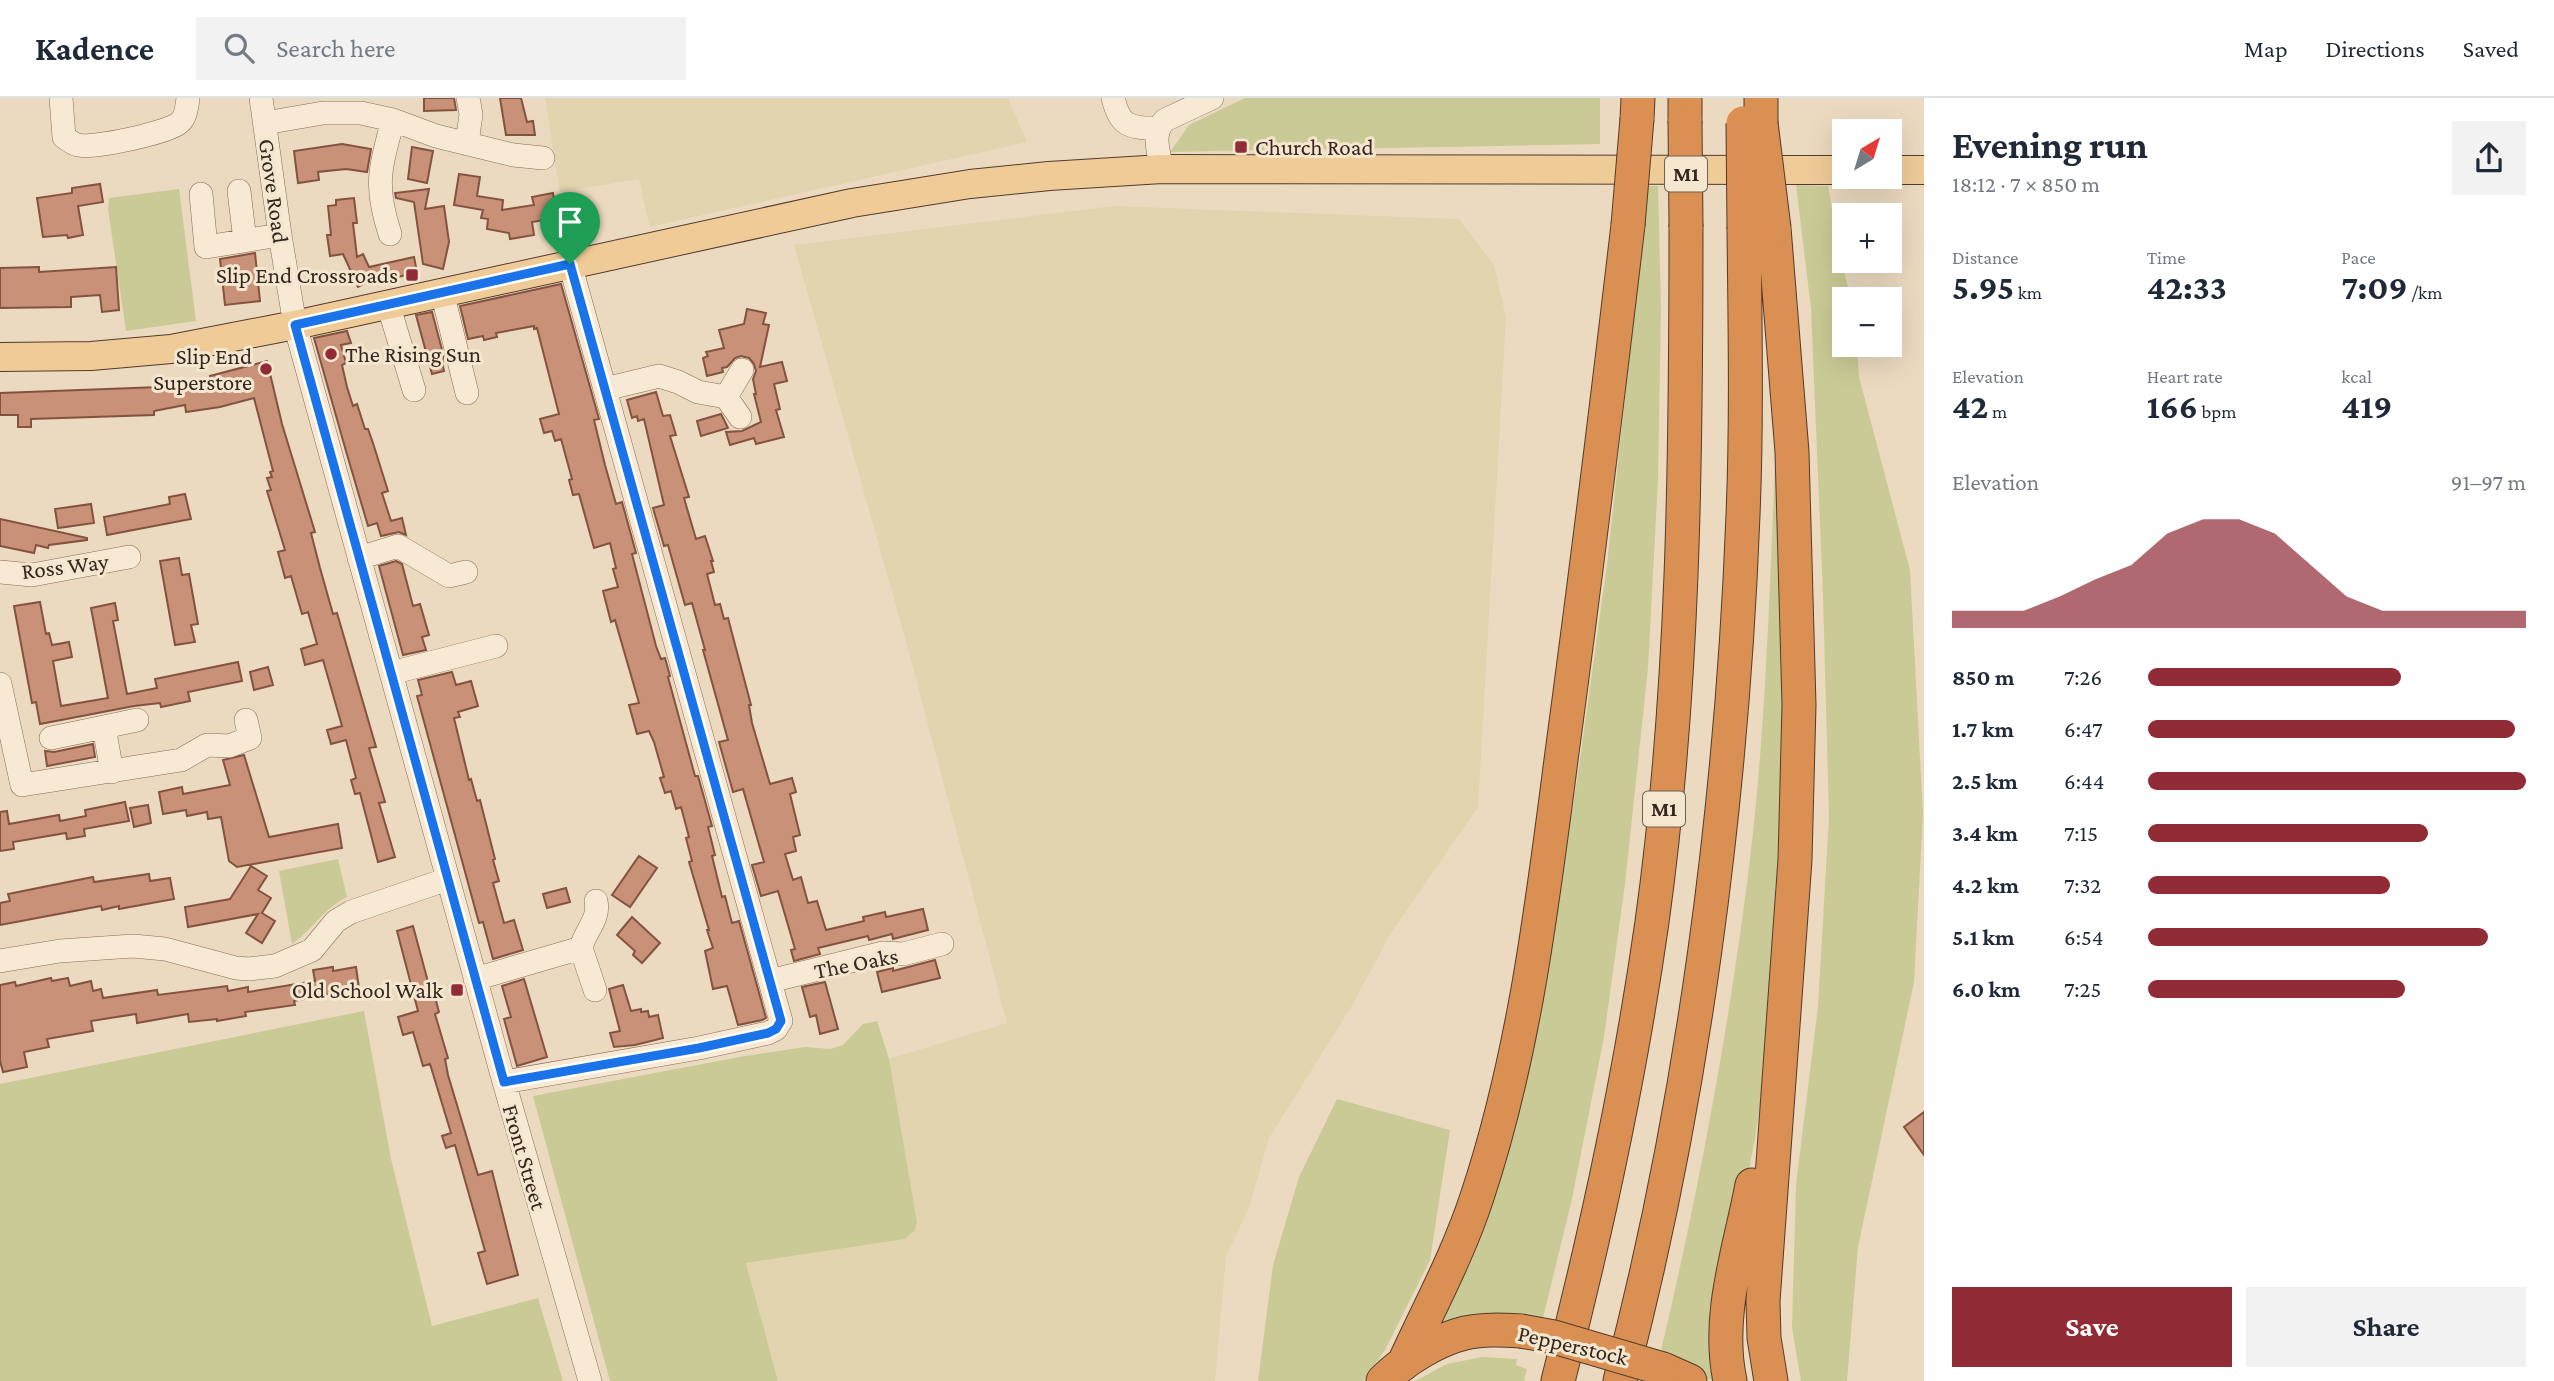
<!DOCTYPE html>
<meta charset="utf-8">
<style>
:root{--surface:#fff;--page:#f2f2f3;--text:#1f2937;--muted:#747a83;--line:#e0e1e3;--accent:#912b36}
body{margin:0;font-family:"Crimson Pro",serif;background:var(--page);color:var(--text);height:100vh;display:flex;flex-direction:column;font-size:26px;white-space:nowrap}
*{box-sizing:border-box;margin:0}
p{font-size:23px;color:var(--muted)}
.icon{flex:none;width:38px;height:38px;fill:none;stroke:currentColor;stroke-width:2;stroke-linecap:round;stroke-linejoin:round}
.map{position:relative;flex:1;overflow:hidden}
.sheet{display:flex;flex-direction:column;background:var(--surface);width:630px}
.sheet>*{flex:none}
.needle{width:46px;rotate:38deg}
.tools{position:absolute;left:1832px;top:21px;display:grid;gap:14px}
.tools a{display:grid;place-items:center;width:70px;height:70px;border-radius:0px;background:var(--surface);box-shadow:0 7px 28px #0002;font-size:35px}
.pin{position:absolute;display:grid;place-items:center;width:60px;height:60px;color:#fff;margin:-72px -30px;border-radius:50% 50% 50% 0;rotate:-45deg;box-shadow:0 0 7px #0007}
.pin .icon{rotate:45deg}
.round{display:grid;place-items:center;flex:none;width:74px;height:74px;border-radius:0px;background:var(--page)}
.headline{display:flex;align-items:center;justify-content:space-between;height:119px;padding:0 28px}
h1{font-size:38px;font-weight:700;line-height:52px}
.metrics{display:grid;grid-template-columns:repeat(3,1fr);gap:10px;height:119px;padding:7px 28px}
.metrics div{display:grid;align-content:center}
.metrics b{font-size:35px;font-weight:700}
.metrics small{font-size:19px;font-weight:400}
.metrics p{font-size:19px}
.chart{height:196px;padding:14px 28px}
.chart p{display:flex;justify-content:space-between}
.chart svg{width:100%;height:126px;margin-top:7px;fill:var(--accent);opacity:.7}
.primary-button{display:flex;gap:14px;margin-top:auto;padding:14px 28px}
.primary-button a{flex:1;height:80px;border-radius:0px;background:var(--accent);color:#fff;font-size:28px;font-weight:700;line-height:80px;text-align:center}
.primary-button a+a{background:var(--page);color:var(--text)}
ul{padding:0 28px;list-style:none;font-size:23px}
li{display:grid;grid-template-columns:112px 84px 1fr;align-items:center;height:52px}
li i{height:18px;border-radius:9px;background:var(--accent)}
header{display:flex;align-items:center;gap:42px;box-sizing:border-box;height:98px;padding:0 35px;background:var(--surface);border-bottom:2px solid var(--line)}
header strong{font-size:33px}
nav{display:flex;gap:38px;margin-inline-start:auto;font-size:24px}
.search{width:490px;height:63px;background:var(--page);display:flex;align-items:center;gap:18px;box-sizing:border-box;padding:0 24px;border-radius:0px;color:var(--muted);font-size:26px}
main{display:flex;flex:1;min-height:0}
.map>svg:first-child{display:block}
.farmland{fill:#e1d4ae}
.green{fill:#c9ca95}
.building{fill:#c99177;stroke:#83533f;stroke-width:2}
.lines{fill:none;stroke-linecap:round;stroke-linejoin:round}
.minor-casing{stroke:#856c59;stroke-width:24}
.major-casing{stroke:#523b2d;stroke-width:30}
.highway-casing{stroke:#523b2d;stroke-width:35}
.minor{stroke:#f7e9d3;stroke-width:23}
.major{stroke:#efcb98;stroke-width:28}
.highway{stroke:#da9052;stroke-width:33}
.highway-bridge-casing{stroke:#523b2d;stroke-width:35;stroke-linecap:butt}
.highway-bridge{stroke:#da9052;stroke-width:33}
.route-casing{stroke:#fff;stroke-width:14}
.route{stroke:#1a73e8;stroke-width:9}
.poi-dot{fill:#912b36;stroke:#f4e6cf;stroke-width:2.5}
.labels{text-anchor:middle;dominant-baseline:central;stroke-width:6;stroke-linejoin:round;paint-order:stroke}
.shield{fill:#f4e6cf;stroke:#6e6052;stroke-width:2}
.shield-label{font-size:21px;font-weight:bold;fill:#35261d}
.poi-label{font-size:23px;fill:#35261d;stroke:#f4e6cf;text-anchor:end}
.street-label{font-size:23px;fill:#35261d;stroke:#f4e6cf}
</style>
<header>
<strong>Kadence</strong>
<div class="search"><svg class="icon" aria-label="search" viewBox="0 0 24 24"><circle cx="10" cy="10" r="6"/><path d="M15 15l6 6"/></svg>Search here</div>
<nav><a>Map</a><a>Directions</a><a>Saved</a></nav>
</header>
<main>
<div class="map">
<svg width="1924" height="1283" viewBox="0 0 1924 1283">
<rect width="100%" height="100%" fill="#ecdac0"/>
<path class="farmland" d="M 545,0 L 1008,0 L 1027,44 L 650,129 L 639,81 L 560,94 Z
M 1114,108 L 1459,121 L 1494,167 L 1506,220 L 1478,709 L 1391,835 L 1351,909 L 1269,1040 L 1249,1110 L 1226,1158 L 1215,1283 L 778,1283 L 746,1165 L 905,1141 L 917,1124 L 889,961 L 1007,925 L 903,532 L 794,147 Z"/>
<path class="green" d="M 1245,0 L 1600,0 L 1600,46 L 1170,54 L 1189,27 Z
M 1796,87 L 1828,88 L 1840,157 L 1851,201 L 1844,201 L 1844,247 L 1857,247 L 1859,279 L 1910,472 L 1923,716 L 1914,884 L 1858,1149 L 1847,1283 L 1801,1283 L 1792,1229 L 1796,1087 L 1818,908 L 1829,719 L 1823,496 L 1811,210 Z
M 1648,88 L 1658,88 L 1661,209 L 1658,382 L 1648,570 L 1625,786 L 1604,939 L 1572,1101 L 1543,1220 L 1431,1235 L 1545,879 L 1578,676 L 1607,466 Z
M 179,91 L 196,223 L 126,233 L 108,111 L 109,100 Z
M 1776,345 L 1789,647 L 1771,931 L 1755,1041 L 1723,1199 L 1724,1283 L 1712,1283 L 1661,1253 C 1696,1104 1725,952 1745,800 C 1766,649 1769,497 1776,345 Z
M 338,761 L 347,799 C 324,810 313,831 292,846 L 279,773 Z
M 364,913 L 391,1061 L 432,1228 L 538,1200 L 563,1283 L 0,1283 L 0,986 Z
M 877,923 L 889,961 L 917,1124 L 915,1132 L 905,1141 L 746,1165 L 778,1283 L 610,1283 L 533,998 L 745,958 L 805,949 L 830,951 L 843,947 L 863,926 Z
M 1337,1001 L 1450,1032 L 1430,1162 L 1385,1252 L 1363,1283 L 1258,1283 L 1273,1167 L 1299,1079 Z
M 1482,1259 L 1517,1261 L 1516,1267 L 1527,1271 L 1524,1283 L 1415,1283 L 1447,1266 Z"/>
<path class="building" d="M 424,0 L 454,0 L 456,12 L 424,13 Z
M 500,0 L 521,0 L 527,24 L 533,23 L 535,37 L 506,37 Z
M 342,46 L 371,51 L 367,74 L 346,71 L 318,74 L 319,82 L 298,85 L 294,53 Z
M 412,49 L 433,53 L 427,85 L 408,81 Z
M 459,76 L 480,79 L 477,98 L 503,102 L 502,112 L 534,107 L 532,99 L 553,95 L 557,120 L 532,124 L 534,137 L 510,141 L 509,135 L 487,131 L 488,121 L 481,120 L 483,112 L 454,107 Z
M 100,86 L 103,104 L 78,108 L 83,137 L 68,140 L 67,137 L 43,139 L 37,100 L 72,95 L 72,90 Z
M 429,91 L 425,111 L 444,108 L 449,144 L 443,171 L 423,166 L 414,104 L 396,100 L 395,95 Z
M 354,100 L 357,125 L 353,125 L 357,159 L 363,156 L 369,169 L 414,159 L 417,174 L 387,182 L 385,175 L 358,189 L 343,156 L 330,158 L 327,137 L 331,137 L 328,108 L 336,107 L 336,102 Z
M 255,155 L 260,203 L 225,207 L 220,161 Z
M 39,169 L 39,174 L 116,169 L 119,212 L 102,214 L 100,197 L 71,199 L 71,209 L 0,210 L 0,170 Z
M 561,186 L 599,321 L 594,322 L 605,367 L 616,406 L 622,404 L 636,455 L 632,456 L 656,548 L 661,561 L 665,560 L 670,578 L 668,579 L 695,678 L 698,678 L 712,728 L 708,729 L 715,757 L 712,758 L 722,799 L 725,798 L 732,825 L 739,823 L 766,920 L 762,922 L 738,927 L 727,888 L 713,891 L 705,853 L 713,850 L 707,832 L 709,832 L 689,764 L 692,763 L 686,740 L 689,739 L 681,709 L 676,711 L 671,693 L 665,695 L 660,680 L 664,679 L 654,644 L 649,633 L 637,636 L 629,607 L 639,605 L 615,522 L 611,524 L 603,493 L 618,489 L 613,471 L 616,470 L 610,445 L 594,450 L 579,396 L 573,397 L 569,382 L 572,381 L 561,341 L 555,343 L 552,333 L 544,335 L 540,321 L 559,316 L 537,230 L 534,231 L 534,228 L 496,235 L 497,239 L 484,242 L 483,238 L 468,241 L 460,208 Z
M 747,211 L 766,215 L 763,226 L 769,227 L 760,269 L 782,264 L 787,283 L 774,286 L 780,311 L 776,312 L 784,339 L 756,346 L 754,340 L 730,347 L 726,334 L 742,333 L 761,324 L 754,296 L 756,296 L 753,281 L 756,273 L 754,266 L 749,260 L 741,258 L 735,260 L 727,269 L 722,270 L 723,274 L 707,278 L 703,260 L 708,258 L 706,254 L 724,250 L 719,232 L 744,226 Z
M 432,214 L 445,263 L 442,264 L 444,273 L 432,276 L 416,217 Z
M 347,233 L 351,245 L 341,247 L 346,265 L 342,267 L 347,289 L 353,308 L 357,306 L 365,331 L 368,331 L 373,345 L 388,393 L 382,395 L 391,423 L 402,420 L 406,437 L 399,434 L 381,438 L 377,425 L 368,428 L 346,353 L 314,240 Z
M 267,263 L 282,326 L 315,434 L 311,435 L 320,470 L 333,516 L 337,515 L 376,649 L 369,650 L 385,704 L 379,705 L 395,759 L 378,764 L 360,695 L 355,696 L 351,682 L 356,680 L 346,642 L 331,646 L 327,632 L 342,628 L 323,562 L 305,567 L 301,551 L 317,546 L 308,514 L 302,516 L 291,478 L 285,480 L 278,454 L 285,452 L 267,393 L 271,392 L 267,380 L 272,379 L 270,374 L 273,373 L 254,300 L 220,309 L 186,314 L 185,307 L 154,313 L 154,317 L 31,321 L 31,329 L 18,329 L 18,317 L 0,317 L 0,295 L 160,289 L 211,281 L 210,278 Z
M 656,294 L 663,318 L 670,317 L 676,337 L 670,338 L 689,399 L 684,400 L 696,441 L 705,438 L 713,463 L 711,463 L 714,474 L 707,476 L 715,507 L 720,506 L 724,521 L 728,520 L 751,607 L 749,607 L 752,625 L 770,686 L 792,680 L 796,694 L 790,696 L 800,737 L 793,739 L 796,753 L 785,756 L 793,782 L 801,779 L 808,805 L 817,803 L 826,832 L 864,823 L 863,819 L 885,814 L 886,819 L 923,811 L 928,832 L 893,841 L 892,836 L 869,842 L 868,838 L 818,850 L 820,856 L 794,863 L 791,852 L 795,851 L 778,793 L 761,798 L 752,767 L 764,764 L 743,691 L 733,694 L 719,644 L 728,642 L 703,552 L 705,552 L 692,505 L 685,507 L 668,447 L 664,448 L 653,410 L 664,407 L 644,321 L 638,323 L 637,318 L 632,320 L 627,302 Z
M 721,316 L 728,330 L 701,338 L 697,323 Z
M 185,396 L 191,421 L 107,437 L 104,419 L 170,406 L 169,399 Z
M 91,406 L 94,425 L 58,430 L 55,411 Z
M 0,421 L 87,440 L 87,442 L 49,447 L 48,450 L 36,447 L 34,455 L 0,448 Z
M 179,460 L 182,477 L 189,476 L 198,526 L 191,527 L 195,544 L 175,547 L 160,463 Z
M 396,463 L 402,466 L 413,508 L 420,506 L 429,537 L 422,539 L 426,552 L 403,557 L 379,468 Z
M 40,504 L 46,536 L 49,535 L 52,547 L 69,544 L 72,559 L 53,563 L 61,608 L 108,600 L 91,510 L 115,505 L 118,522 L 113,523 L 127,596 L 157,590 L 155,581 L 238,564 L 242,583 L 188,594 L 190,603 L 161,609 L 160,605 L 134,608 L 40,626 L 36,604 L 32,605 L 14,508 Z
M 268,569 L 273,587 L 254,592 L 250,574 Z
M 452,574 L 456,587 L 471,583 L 478,608 L 458,614 L 460,619 L 454,620 L 469,682 L 471,681 L 477,703 L 480,702 L 495,761 L 493,762 L 499,783 L 493,785 L 504,825 L 514,822 L 523,852 L 493,861 L 483,824 L 479,825 L 417,598 L 422,597 L 418,582 Z
M 93,646 L 95,659 L 47,668 L 45,653 L 54,654 Z
M 244,657 L 269,739 L 338,726 L 342,750 L 237,769 L 229,763 L 221,719 L 208,721 L 207,714 L 187,718 L 186,712 L 163,716 L 159,694 L 182,689 L 183,696 L 230,687 L 223,662 Z
M 125,704 L 129,723 L 84,731 L 85,738 L 67,741 L 66,735 L 13,744 L 14,751 L 0,753 L 0,714 L 7,713 L 9,726 L 59,717 L 60,723 L 86,718 L 85,712 Z
M 148,707 L 151,725 L 134,729 L 130,710 Z
M 639,758 L 657,770 L 630,809 L 612,797 Z
M 251,768 L 267,778 L 258,792 L 271,800 L 262,815 L 275,823 L 262,845 L 246,835 L 258,816 L 188,829 L 185,809 L 230,801 Z
M 149,776 L 150,783 L 170,780 L 174,801 L 119,811 L 119,808 L 102,812 L 101,808 L 0,827 L 0,805 L 10,803 L 8,796 L 93,779 L 94,784 Z
M 566,790 L 570,804 L 547,810 L 543,796 Z
M 632,819 L 660,845 L 642,865 L 633,857 L 635,853 L 617,837 Z
M 413,828 L 431,895 L 434,895 L 439,914 L 435,916 L 448,960 L 445,961 L 448,977 L 478,1077 L 492,1073 L 518,1177 L 487,1186 L 478,1155 L 485,1153 L 455,1047 L 446,1050 L 442,1038 L 451,1035 L 430,966 L 423,968 L 413,934 L 403,937 L 398,919 L 418,913 L 397,833 Z
M 935,862 L 940,880 L 882,894 L 877,874 L 893,870 L 893,873 Z
M 333,869 L 333,873 L 356,869 L 359,890 L 294,903 L 295,907 L 245,914 L 246,918 L 217,923 L 217,921 L 189,924 L 188,916 L 137,925 L 136,916 L 91,923 L 93,933 L 47,941 L 49,949 L 24,954 L 27,969 L 3,974 L 0,963 L 0,887 L 15,884 L 16,888 L 51,880 L 52,883 L 68,880 L 70,888 L 91,883 L 93,893 L 101,891 L 103,900 L 157,892 L 158,897 L 227,888 L 228,893 L 248,889 L 248,894 L 315,883 L 313,872 Z
M 524,881 L 547,959 L 517,968 L 504,921 L 511,919 L 502,888 Z
M 825,884 L 838,931 L 820,936 L 816,917 L 810,919 L 802,889 Z
M 623,887 L 631,913 L 641,911 L 641,914 L 648,913 L 649,919 L 658,917 L 663,940 L 635,947 L 614,949 L 610,935 L 620,933 L 609,891 Z
M 1924,1014 L 1924,1057 L 1904,1029 Z"/>
<g class="lines">
<defs>
<path id="minor" d="M 61,0 L 64,39 C 68,42 73,46 78,47 C 92,51 167,35 179,25 C 186,20 187,8 188,0
M 261,0 L 280,137 L 295,227 L 504,984 L 590,1283
M 1113,0 C 1120,29 1129,29 1157,31
M 265,25 L 323,15 L 361,15 L 393,22 L 436,38 L 513,57 L 543,60
M 467,46 L 471,16 L 468,0
M 1162,71 C 1159,55 1151,35 1165,22 L 1212,0
M 239,93 L 245,143
M 201,96 L 206,149 L 280,137
M 390,136 C 374,87 380,71 393,22
M 442,194 L 467,295
M 388,206 L 414,292
M 605,291 L 659,278 L 678,284 L 698,294 L 726,299 L 740,319
M 726,299 L 742,272
M 359,460 L 398,448 L 449,478 L 466,474
M 0,474 L 32,477 L 129,459
M 391,575 L 496,548
M 0,586 L 22,687 L 181,662 L 207,647 L 229,648 L 250,640 L 246,622
M 104,629 L 137,622
M 51,640 L 104,629 L 112,674
M 581,850 L 595,892
M 0,863 L 60,853 L 133,848 L 165,851 L 236,870 L 249,871 L 275,868 L 312,852 L 336,823 L 351,814 L 448,781
M 475,881 L 581,850 C 585,832 600,822 596,803
M 770,883 L 883,855 L 903,856 L 942,846
M 504,984 L 699,950 L 768,935 L 776,931 L 781,923 L 570,166"/>
<path id="major" d="M 1890,72 L 1924,72
M 0,259 L 91,258 L 171,251 L 295,227 L 852,105 L 970,86 L 1049,78 L 1162,71 L 1844,72"/>
<path id="highway" d="M 1685,0 L 1685,23
M 1761,0 L 1761,25
M 1637,21 L 1638,0
M 1404,1265 C 1429,1210 1458,1157 1477,1099 C 1524,958 1542,809 1561,662 C 1585,484 1607,306 1628,127
M 1663,1271 L 1690,1283
M 1383,1283 C 1404,1262 1436,1242 1465,1235 C 1483,1231 1502,1232 1521,1233
M 1558,1283 C 1597,1132 1630,979 1652,824 C 1684,594 1686,361 1686,129
M 1620,1283 C 1693,1005 1732,704 1743,417 C 1747,322 1745,226 1744,131
M 1730,1283 C 1716,1217 1740,1151 1752,1087
M 1771,1283 L 1764,1240 L 1763,1203 L 1795,762 L 1799,607 L 1792,354 L 1774,130"/>
</defs>
<use href="#minor" class="minor-casing"/>
<use href="#major" class="major-casing"/>
<use href="#highway" class="highway-casing"/>
<use href="#minor" class="minor"/>
<use href="#major" class="major"/>
<use href="#highway" class="highway"/>
<defs>
<path id="highway-bridge" d="M 1685,23 L 1686,129
M 1743,25 L 1744,131
M 1761,25 L 1774,130
M 1628,127 L 1637,21
M 1521,1233 L 1554,1239 L 1663,1271"/>
</defs>
<use href="#highway-bridge" class="highway-bridge-casing"/>
<use href="#highway-bridge" class="highway-bridge"/>
</g>
<g class="lines">
<defs>
<path id="route" d="M 570,166 L 781,923 L 776,931 L 768,935 L 699,950 L 504,984 L 295,227 Z"/>
</defs>
<use href="#route" class="route-casing"/>
<use href="#route" class="route"/>
</g>
<g class="poi-dot">
<rect x="1234" y="42" width="14" height="14" rx="3.5"/>
<rect x="405" y="170" width="14" height="14" rx="3.5"/>
<circle cx="331" cy="256" r="7"/>
<circle cx="266" cy="271" r="7"/>
<rect x="450" y="885" width="14" height="14" rx="3.5"/>
</g>
<g class="labels">
<g class="shield">
<rect x="1665" y="58.5" width="42" height="35" rx="5"/>
<rect x="1643" y="693.5" width="42" height="35" rx="5"/>
</g>
<g class="shield-label">
<text x="1686" y="76">M1</text>
<text x="1664" y="711">M1</text>
</g>
<g class="poi-label">
<text x="1255" y="49" text-anchor="start">Church Road</text>
<text x="398" y="177">Slip End Crossroads</text>
<text x="345" y="256" text-anchor="start">The Rising Sun</text>
<text x="252" y="258">Slip End<tspan x="252" dy="26">Superstore</tspan></text>
<text x="443" y="892">Old School Walk</text>
</g>
<g class="street-label">
<text transform="translate(274 93) rotate(82)">Grove Road</text>
<text transform="translate(65 468) rotate(-7)">Ross Way</text>
<text transform="translate(856 865) rotate(-11)">The Oaks</text>
<text transform="translate(525 1059) rotate(74)">Front Street</text>
<text transform="translate(1573 1247) rotate(13)">Pepperstock</text>
</g>
</g>
</svg>
<div class="tools">
<a><svg class="needle" viewBox="-14 -14 28 28"><path d="M0-13l5 13h-10z" fill="#e53935"/><path d="M0 13l5-13h-10z" fill="#747a83"/></svg></a>
<a>+</a>
<a>−</a>
</div>
<div class="pin" style="left:570px;top:166px;background:#1e9e55"><svg class="icon" aria-label="arrive" viewBox="0 0 24 24"><path d="M6 21V4h12l-3 4 3 4H6"/></svg></div>
</div>
<section class="sheet">
<div class="headline"><div><h1>Evening run</h1><p>18:12 · 7 × 850 m</p></div><a class="round"><svg class="icon" aria-label="share" viewBox="0 0 24 24"><path d="M12 15V3M7 8l5-5 5 5M5 13v7h14v-7"/></svg></a></div>
<div class="metrics">
<div><p>Distance</p><b>5.95<small> km</small></b></div>
<div><p>Time</p><b>42:33</b></div>
<div><p>Pace</p><b>7:09<small> /km</small></b></div>
</div>
<div class="metrics">
<div><p>Elevation</p><b>42<small> m</small></b></div>
<div><p>Heart rate</p><b>166<small> bpm</small></b></div>
<div><p>kcal</p><b>419</b></div>
</div>
<div class="chart"><p><span>Elevation</span>91–97 m</p>
<svg viewBox="0 0 160 44" preserveAspectRatio="none"><path d="M0 44V38L10 38L20 38L30 33L40 27L50 22L60 11L70 6L80 6L90 11L100 22L110 33L120 38L130 38L140 38L150 38L160 38V44z"/></svg>
</div>
<ul>
<li><b>850 m</b>7:26<i style="width:67%"></i></li>
<li><b>1.7 km</b>6:47<i style="width:97%"></i></li>
<li><b>2.5 km</b>6:44<i style="width:100%"></i></li>
<li><b>3.4 km</b>7:15<i style="width:74%"></i></li>
<li><b>4.2 km</b>7:32<i style="width:64%"></i></li>
<li><b>5.1 km</b>6:54<i style="width:90%"></i></li>
<li><b>6.0 km</b>7:25<i style="width:68%"></i></li>
</ul>
<div class="primary-button"><a>Save</a><a>Share</a></div>
</section>
</main>
